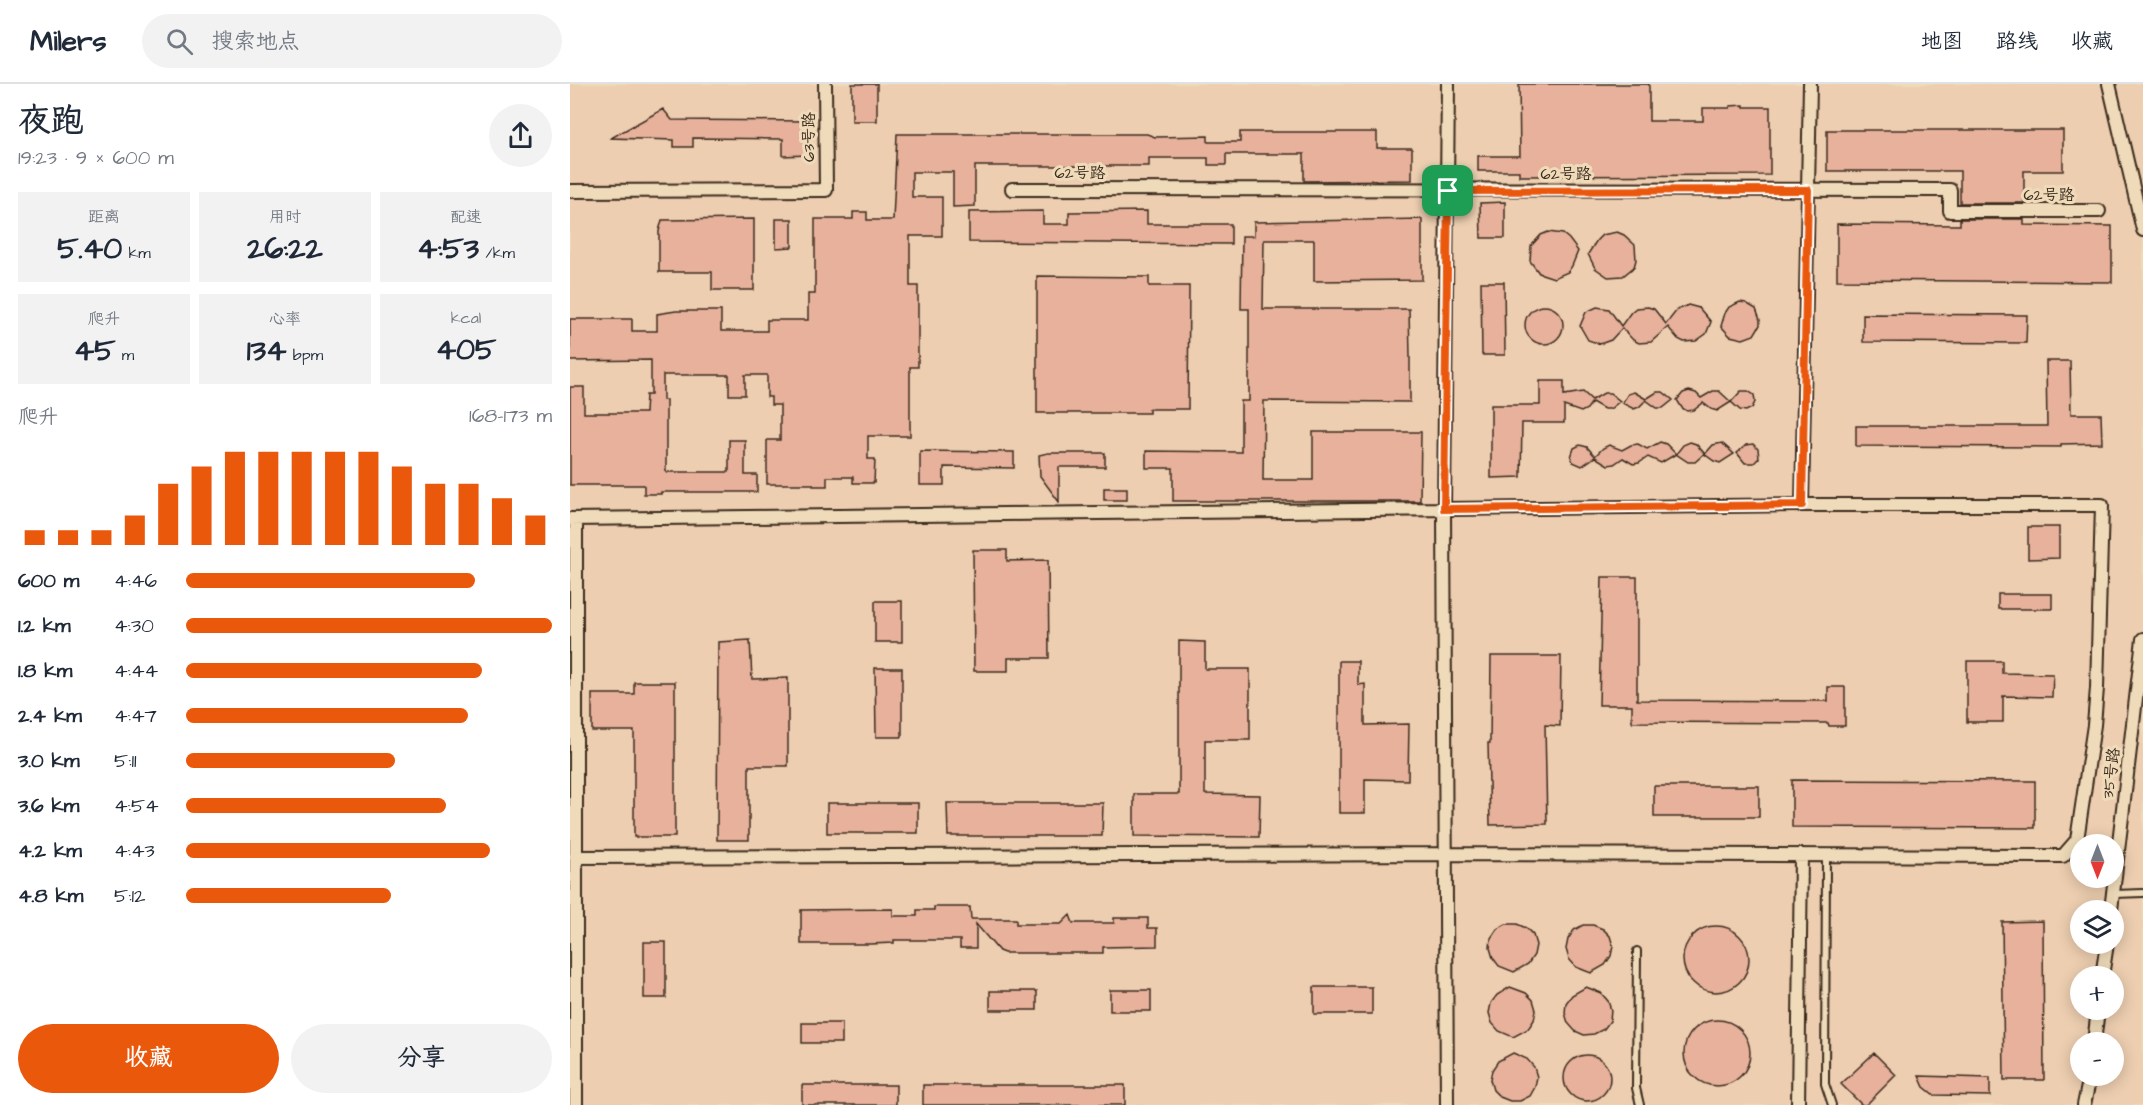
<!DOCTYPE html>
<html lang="zh">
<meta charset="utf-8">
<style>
:root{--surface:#fff;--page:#f2f2f3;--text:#1f2937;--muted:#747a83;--line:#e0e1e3;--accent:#ea580c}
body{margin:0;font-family:"Architects Daughter","LXGW WenKai TC",sans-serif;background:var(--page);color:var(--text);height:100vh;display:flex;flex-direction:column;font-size:22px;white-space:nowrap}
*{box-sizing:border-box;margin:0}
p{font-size:20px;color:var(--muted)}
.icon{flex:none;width:33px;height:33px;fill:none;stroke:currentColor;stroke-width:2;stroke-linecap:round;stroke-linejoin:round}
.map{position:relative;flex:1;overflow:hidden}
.sheet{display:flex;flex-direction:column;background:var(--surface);width:570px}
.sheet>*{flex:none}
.needle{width:39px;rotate:180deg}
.tools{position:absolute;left:1500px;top:750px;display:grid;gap:12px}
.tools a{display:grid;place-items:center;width:54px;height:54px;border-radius:50%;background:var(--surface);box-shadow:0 3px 15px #0003;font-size:30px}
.pin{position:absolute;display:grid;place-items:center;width:51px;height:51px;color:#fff;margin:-26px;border-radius:12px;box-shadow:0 3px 9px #0006}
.round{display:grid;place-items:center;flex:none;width:63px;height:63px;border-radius:32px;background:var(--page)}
.summary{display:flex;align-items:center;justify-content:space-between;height:102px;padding:0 18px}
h1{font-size:33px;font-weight:700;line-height:45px}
.stats{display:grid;grid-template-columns:repeat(3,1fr);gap:9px;height:102px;padding:6px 18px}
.stats div{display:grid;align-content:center;border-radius:0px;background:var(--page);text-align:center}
.stats b{font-size:30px;font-weight:700}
.stats small{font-size:16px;font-weight:400}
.stats p{font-size:16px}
.chart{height:168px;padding:12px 18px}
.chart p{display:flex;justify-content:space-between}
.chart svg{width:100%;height:108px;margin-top:6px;stroke:var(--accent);stroke-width:6}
.action{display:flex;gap:12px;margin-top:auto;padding:12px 18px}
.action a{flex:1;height:69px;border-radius:36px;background:var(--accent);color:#fff;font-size:24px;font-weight:700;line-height:69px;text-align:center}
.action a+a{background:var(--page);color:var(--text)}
ul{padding:0 18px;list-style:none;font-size:20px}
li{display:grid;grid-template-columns:96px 72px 1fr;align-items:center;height:45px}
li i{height:15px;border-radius:8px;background:var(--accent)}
header{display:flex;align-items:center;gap:36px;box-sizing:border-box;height:84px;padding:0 30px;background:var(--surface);border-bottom:2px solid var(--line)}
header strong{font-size:28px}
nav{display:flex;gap:33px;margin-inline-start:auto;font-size:21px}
.search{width:420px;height:54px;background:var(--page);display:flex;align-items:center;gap:15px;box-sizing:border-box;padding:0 21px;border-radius:33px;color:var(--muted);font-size:22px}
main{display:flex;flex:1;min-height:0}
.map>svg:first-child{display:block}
.built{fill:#edceb0;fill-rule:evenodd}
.building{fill:#e7b19b;stroke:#3b2a1e;stroke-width:1.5}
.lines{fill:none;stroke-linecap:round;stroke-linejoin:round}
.service-casing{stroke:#3b2a1e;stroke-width:10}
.minor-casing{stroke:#3b2a1e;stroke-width:16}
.service{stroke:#efdbb9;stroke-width:6}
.minor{stroke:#efdbb9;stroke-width:12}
.route-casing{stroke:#fff;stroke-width:12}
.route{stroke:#ea580c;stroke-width:8}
.labels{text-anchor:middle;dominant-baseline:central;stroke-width:6;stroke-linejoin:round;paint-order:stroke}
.street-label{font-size:16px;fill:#3b2a1e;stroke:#efdbb9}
</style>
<header>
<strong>Milers</strong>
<div class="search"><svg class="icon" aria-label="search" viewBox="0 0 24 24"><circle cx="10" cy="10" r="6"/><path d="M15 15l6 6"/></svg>搜索地点</div>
<nav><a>地图</a><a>路线</a><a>收藏</a></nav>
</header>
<main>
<section class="sheet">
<div class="summary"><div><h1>夜跑</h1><p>19:23 · 9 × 600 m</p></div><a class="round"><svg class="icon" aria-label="share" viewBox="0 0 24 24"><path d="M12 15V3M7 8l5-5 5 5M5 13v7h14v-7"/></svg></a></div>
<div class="stats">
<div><p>距离</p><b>5.40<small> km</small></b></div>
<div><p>用时</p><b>26:22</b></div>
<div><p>配速</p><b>4:53<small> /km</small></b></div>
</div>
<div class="stats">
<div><p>爬升</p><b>45<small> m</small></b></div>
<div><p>心率</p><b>134<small> bpm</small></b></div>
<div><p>kcal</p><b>405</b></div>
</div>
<div class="chart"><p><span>爬升</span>168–173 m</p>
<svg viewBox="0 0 160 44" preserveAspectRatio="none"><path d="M5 44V38M15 44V38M25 44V38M35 44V32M45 44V19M55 44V12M65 44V6M75 44V6M85 44V6M95 44V6M105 44V6M115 44V12M125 44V19M135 44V19M145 44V25M155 44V32"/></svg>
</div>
<ul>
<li><b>600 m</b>4:46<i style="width:79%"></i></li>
<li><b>1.2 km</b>4:30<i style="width:100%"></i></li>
<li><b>1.8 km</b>4:44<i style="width:81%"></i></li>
<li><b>2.4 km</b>4:47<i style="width:77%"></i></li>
<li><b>3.0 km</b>5:11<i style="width:57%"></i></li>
<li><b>3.6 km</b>4:54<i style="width:71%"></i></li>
<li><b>4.2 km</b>4:43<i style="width:83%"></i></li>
<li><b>4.8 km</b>5:12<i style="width:56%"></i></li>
</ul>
<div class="action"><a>收藏</a><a>分享</a></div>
</section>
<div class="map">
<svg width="1573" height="1021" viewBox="0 0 1573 1021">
<rect width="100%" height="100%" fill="#efdbb9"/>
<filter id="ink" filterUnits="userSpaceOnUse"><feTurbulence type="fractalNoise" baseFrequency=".0167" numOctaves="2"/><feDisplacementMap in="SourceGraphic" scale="12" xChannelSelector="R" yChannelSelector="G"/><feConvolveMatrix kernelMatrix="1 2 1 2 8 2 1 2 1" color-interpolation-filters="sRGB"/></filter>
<g filter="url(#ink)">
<path class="built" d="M 0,0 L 1573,0 L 1573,1021 L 0,1021 ZM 1510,760 L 1544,760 L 1544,794 L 1510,794 ZM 1510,826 L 1544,826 L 1544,860 L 1510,860 ZM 1510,892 L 1544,892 L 1544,926 L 1510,926 ZM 1510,958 L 1544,958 L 1544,992 L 1510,992 Z"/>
<path class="building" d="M 282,0 L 307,0 L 307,37 L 282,37 Z
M 949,0 L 1079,0 L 1079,37 L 1133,37 L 1133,24 L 1160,24 L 1160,22 L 1174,21 L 1174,23 L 1200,23 L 1200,91 L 949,92 L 949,87 L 908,87 L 908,72 L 950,72 Z
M 93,25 L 102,36 L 238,37 L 238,71 L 213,72 L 213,55 L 123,54 L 123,63 L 104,63 L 104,56 L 41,54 Z
M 1257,46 L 1493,46 L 1493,87 L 1454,87 L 1454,119 L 1390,119 L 1390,87 L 1257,87 Z
M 670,48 L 807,48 L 807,64 L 842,64 L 842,96 L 734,97 L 734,70 L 656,70 L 656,81 L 638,81 L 638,74 L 579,74 L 579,82 L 405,82 L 405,122 L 383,123 L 383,88 L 342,88 L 342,113 L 372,113 L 372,152 L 340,152 L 340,202 L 348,202 L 348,283 L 340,283 L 340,352 L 298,352 L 298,375 L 305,375 L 304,399 L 283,399 L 283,393 L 257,393 L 257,402 L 243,402 L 243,400 L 197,400 L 197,356 L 210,356 L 210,321 L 201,321 L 201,313 L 197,313 L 197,291 L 175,291 L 175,311 L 159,311 L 159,291 L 93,291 L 93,316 L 96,316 L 96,388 L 159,388 L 159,356 L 175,356 L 175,391 L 187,391 L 187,408 L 91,408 L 91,410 L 74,410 L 74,401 L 0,401 L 0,303 L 14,303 L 14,329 L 75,329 L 76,311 L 81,311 L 81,276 L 0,277 L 0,235 L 62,235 L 62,247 L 87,247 L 87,230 L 106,227 L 151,227 L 151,247 L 197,247 L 197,236 L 238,236 L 238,210 L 245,210 L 245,135 L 283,135 L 283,128 L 297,128 L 297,136 L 323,136 L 327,50 L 577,50 L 585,53 L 638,52 L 638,58 L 670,58 Z
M 935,118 L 935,154 L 911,154 L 910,119 Z
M 473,127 L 473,140 L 499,140 L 499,128 L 577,127 L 577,140 L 661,140 L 661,160 L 399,158 L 399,128 Z
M 184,135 L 184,206 L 142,206 L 142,188 L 89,188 L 89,147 L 92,136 Z
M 206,135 L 222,135 L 222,163 L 206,164 Z
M 852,135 L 852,196 L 744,197 L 744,156 L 694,156 L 693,225 L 839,225 L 840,272 L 840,318 L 694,317 L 693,396 L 743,396 L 743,348 L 851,348 L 850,417 L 603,417 L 603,384 L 576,384 L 576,367 L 671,368 L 671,317 L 679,317 L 679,225 L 671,225 L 672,152 L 684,152 L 684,138 Z
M 1390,135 L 1454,135 L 1454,141 L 1542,142 L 1542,198 L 1267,196 L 1267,140 L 1390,141 Z
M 978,148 L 993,150 L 999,155 L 1008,167 L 1002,182 L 998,188 L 984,194 L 969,189 L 960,177 L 961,162 L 971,151 Z
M 1047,148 L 1054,151 L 1065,161 L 1066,176 L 1064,183 L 1053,192 L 1038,193 L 1025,184 L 1018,170 L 1027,156 L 1032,151 Z
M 467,192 L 579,193 L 579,202 L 619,202 L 618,325 L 579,325 L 579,329 L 467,329 Z
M 911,198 L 934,198 L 935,271 L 912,271 Z
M 1170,218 L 1176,219 L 1186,225 L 1190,236 L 1190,241 L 1184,251 L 1173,255 L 1160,252 L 1151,242 L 1155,229 L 1159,223 Z
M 1118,221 L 1129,224 L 1141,238 L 1136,250 L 1126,257 L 1114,258 L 1108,255 L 1098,243 L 1081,258 L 1069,259 L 1063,256 L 1052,244 L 1041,256 L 1030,260 L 1018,256 L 1010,242 L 1016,228 L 1027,223 L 1039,225 L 1051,242 L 1061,228 L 1066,224 L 1078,223 L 1084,225 L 1096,240 L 1107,226 Z
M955 241a19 19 0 1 1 38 0a19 19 0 1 1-38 0Z
M 1293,230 L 1457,231 L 1456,259 L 1293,258 Z
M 1476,277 L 1500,277 L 1501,330 L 1531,330 L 1532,359 L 1491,360 L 1491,363 L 1286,362 L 1286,342 L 1477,342 Z
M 970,297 L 994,297 L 994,311 L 1013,308 L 1022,316 L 1034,309 L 1040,309 L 1050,317 L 1040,325 L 1034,325 L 1022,318 L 1017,325 L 1011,328 L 994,322 L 994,339 L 952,339 L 951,393 L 921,394 L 921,321 L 970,321 Z
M 1119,307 L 1126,309 L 1131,314 L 1143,307 L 1149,307 L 1161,318 L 1171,307 L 1178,307 L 1184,311 L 1185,318 L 1182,324 L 1176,327 L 1170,326 L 1161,318 L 1147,327 L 1141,325 L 1133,319 L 1124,326 L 1117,327 L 1112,324 L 1107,316 L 1113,309 Z
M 1064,308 L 1076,315 L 1087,308 L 1093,308 L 1103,316 L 1093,324 L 1087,324 L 1076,316 L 1069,323 L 1064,325 L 1052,319 L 1058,310 Z
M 1090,358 L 1096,360 L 1106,370 L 1091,379 L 1078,373 L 1069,379 L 1063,380 L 1053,374 L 1044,380 L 1038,381 L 1025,373 L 1012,382 L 1003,378 L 1001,373 L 1004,364 L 1010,361 L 1017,363 L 1025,372 L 1033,364 L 1039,361 L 1052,366 L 1061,361 L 1068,360 L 1077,365 Z
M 1120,358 L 1126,360 L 1135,370 L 1143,361 L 1152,359 L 1164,370 L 1150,379 L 1144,377 L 1134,370 L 1125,378 L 1118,378 L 1106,370 L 1113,361 Z
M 1183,360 L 1188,365 L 1189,374 L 1184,379 L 1175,379 L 1167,369 L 1176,361 Z
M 350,367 L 444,368 L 444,384 L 374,383 L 374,401 L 350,401 Z
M 478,369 L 535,369 L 535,383 L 489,383 L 489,418 L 470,392 L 469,371 Z
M 534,404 L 557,404 L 557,416 L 534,416 Z
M 1458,443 L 1489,443 L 1489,474 L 1458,475 Z
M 403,466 L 437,466 L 437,477 L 478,476 L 479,574 L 438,574 L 438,587 L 404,587 Z
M 1032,493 L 1067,493 L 1067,616 L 1258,617 L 1258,603 L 1275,603 L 1275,642 L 1259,642 L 1258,639 L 1062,638 L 1062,621 L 1029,621 Z
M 1428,510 L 1482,510 L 1482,525 L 1428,525 Z
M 305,517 L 332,517 L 332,558 L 305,558 Z
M 180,556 L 182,595 L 218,594 L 218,682 L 179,682 L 179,756 L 147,756 L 148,558 Z
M 609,557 L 635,558 L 635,585 L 680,585 L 680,656 L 635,656 L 635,710 L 690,711 L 689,753 L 564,752 L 564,710 L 609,710 Z
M 921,572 L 991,572 L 990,642 L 975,641 L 977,740 L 920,741 L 918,659 L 920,659 Z
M 769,577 L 788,577 L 788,601 L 795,600 L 795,641 L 839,640 L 838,696 L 795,695 L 795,729 L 769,729 Z
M 1397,577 L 1432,577 L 1432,589 L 1483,590 L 1482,613 L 1433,612 L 1433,638 L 1397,638 Z
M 305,584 L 332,584 L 332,653 L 306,653 Z
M 64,598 L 105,598 L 105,753 L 64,753 L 64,647 L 22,647 L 22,610 L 64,610 Z
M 1222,696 L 1465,697 L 1465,744 L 1222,743 Z
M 1084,702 L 1189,702 L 1189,733 L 1084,733 Z
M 257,719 L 348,719 L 348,749 L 257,749 Z
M 377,719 L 533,719 L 532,752 L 378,752 Z
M 364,823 L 400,823 L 401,835 L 446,835 L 446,840 L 491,840 L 500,831 L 503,839 L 544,839 L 544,834 L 578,834 L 578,844 L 587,844 L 587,862 L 533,863 L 533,869 L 434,869 L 429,867 L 406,840 L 406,864 L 390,864 L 390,856 L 324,856 L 324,859 L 300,860 L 231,860 L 231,826 L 323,825 L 323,832 L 347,832 L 347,826 L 364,826 Z
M 1473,837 L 1474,996 L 1434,996 L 1432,838 Z
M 936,840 L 947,840 L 956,844 L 963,851 L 966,861 L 964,871 L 958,880 L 944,888 L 929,882 L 923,874 L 920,864 L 921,854 L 927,845 Z
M 1013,841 L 1023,841 L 1033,845 L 1040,852 L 1043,862 L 1041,872 L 1035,881 L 1021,889 L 1006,883 L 999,875 L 996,865 L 998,855 L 1004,846 Z
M1113 875a33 33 0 1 1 66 0a33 33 0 1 1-66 0Z
M 74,858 L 96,858 L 96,914 L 74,914 Z
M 744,903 L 802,903 L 802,930 L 744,930 Z
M 940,903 L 956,909 L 963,916 L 966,926 L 964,936 L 958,945 L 943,953 L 929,947 L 922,939 L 919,929 L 921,919 L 927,911 Z
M 1016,903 L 1031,909 L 1038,917 L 1041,926 L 1040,937 L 1034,945 L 1024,950 L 1014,951 L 1005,947 L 998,939 L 995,929 L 996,919 L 1002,911 Z
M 540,906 L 581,906 L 581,927 L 540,927 Z
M 420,907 L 467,907 L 467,926 L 420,926 Z
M1114 969a33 33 0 1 1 66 0a33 33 0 1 1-66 0Z
M 232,939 L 272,939 L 272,959 L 232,959 Z
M 943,969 L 957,975 L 964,983 L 967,993 L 965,1003 L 960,1012 L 950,1017 L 940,1017 L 930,1013 L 923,1006 L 920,996 L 922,986 L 928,977 Z
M 1304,969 L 1326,991 L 1296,1021 L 1292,1021 L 1271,1000 Z
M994 994a23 23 0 1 1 46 0a23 23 0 1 1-46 0Z
M 1349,992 L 1420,994 L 1420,1012 L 1364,1011 L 1354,1003 Z
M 232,1001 L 326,1001 L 326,1021 L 232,1021 Z
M 353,1001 L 555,1001 L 555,1021 L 353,1021 Z"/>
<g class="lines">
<defs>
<path id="service" d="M 1256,772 L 1255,1000 L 1262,1021
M 1544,810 L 1573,809
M 1067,867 L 1066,1004 L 1070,1021"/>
<path id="minor" d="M 1539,0 L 1573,146
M 442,105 L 1380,106 L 1380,127 L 1529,127
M 0,107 L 256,106 L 255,0
M 1232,421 L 1240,0
M 0,435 L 1232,421 L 1532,421 L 1527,604 L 1524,641 L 1507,756 L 1493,772 L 876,770 L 5,773
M 6,435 L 6,1021
M 1541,826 L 1573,555
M 1532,892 L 1537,860
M 1524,958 L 1528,926
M 877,1021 L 874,425 L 878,0
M 1228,1021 L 1231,771
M 1514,1021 L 1520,992"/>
</defs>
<use href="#service" class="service-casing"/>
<use href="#minor" class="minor-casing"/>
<use href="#service" class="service"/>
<use href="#minor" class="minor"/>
</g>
</g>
<g class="lines" filter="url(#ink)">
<defs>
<path id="route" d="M 1238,106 L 1232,421 L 874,425 L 878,107 Z"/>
</defs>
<use href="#route" class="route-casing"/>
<use href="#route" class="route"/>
</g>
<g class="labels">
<g class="street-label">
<text transform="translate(239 53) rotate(-90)">63号路</text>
<text x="510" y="89">62号路</text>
<text x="996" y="90">62号路</text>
<text x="1479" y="111">62号路</text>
<text transform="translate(1541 689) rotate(-83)">35号路</text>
</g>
</g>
</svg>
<div class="tools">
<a><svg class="needle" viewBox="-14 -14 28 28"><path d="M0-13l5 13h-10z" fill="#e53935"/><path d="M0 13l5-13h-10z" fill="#747a83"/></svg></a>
<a><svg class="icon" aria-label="layers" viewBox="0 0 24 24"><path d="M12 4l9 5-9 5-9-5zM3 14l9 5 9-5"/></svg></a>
<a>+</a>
<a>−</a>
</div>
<div class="pin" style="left:878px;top:107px;background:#1e9e55"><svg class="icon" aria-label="arrive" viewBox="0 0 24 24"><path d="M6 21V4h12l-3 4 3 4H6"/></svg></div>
</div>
</main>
